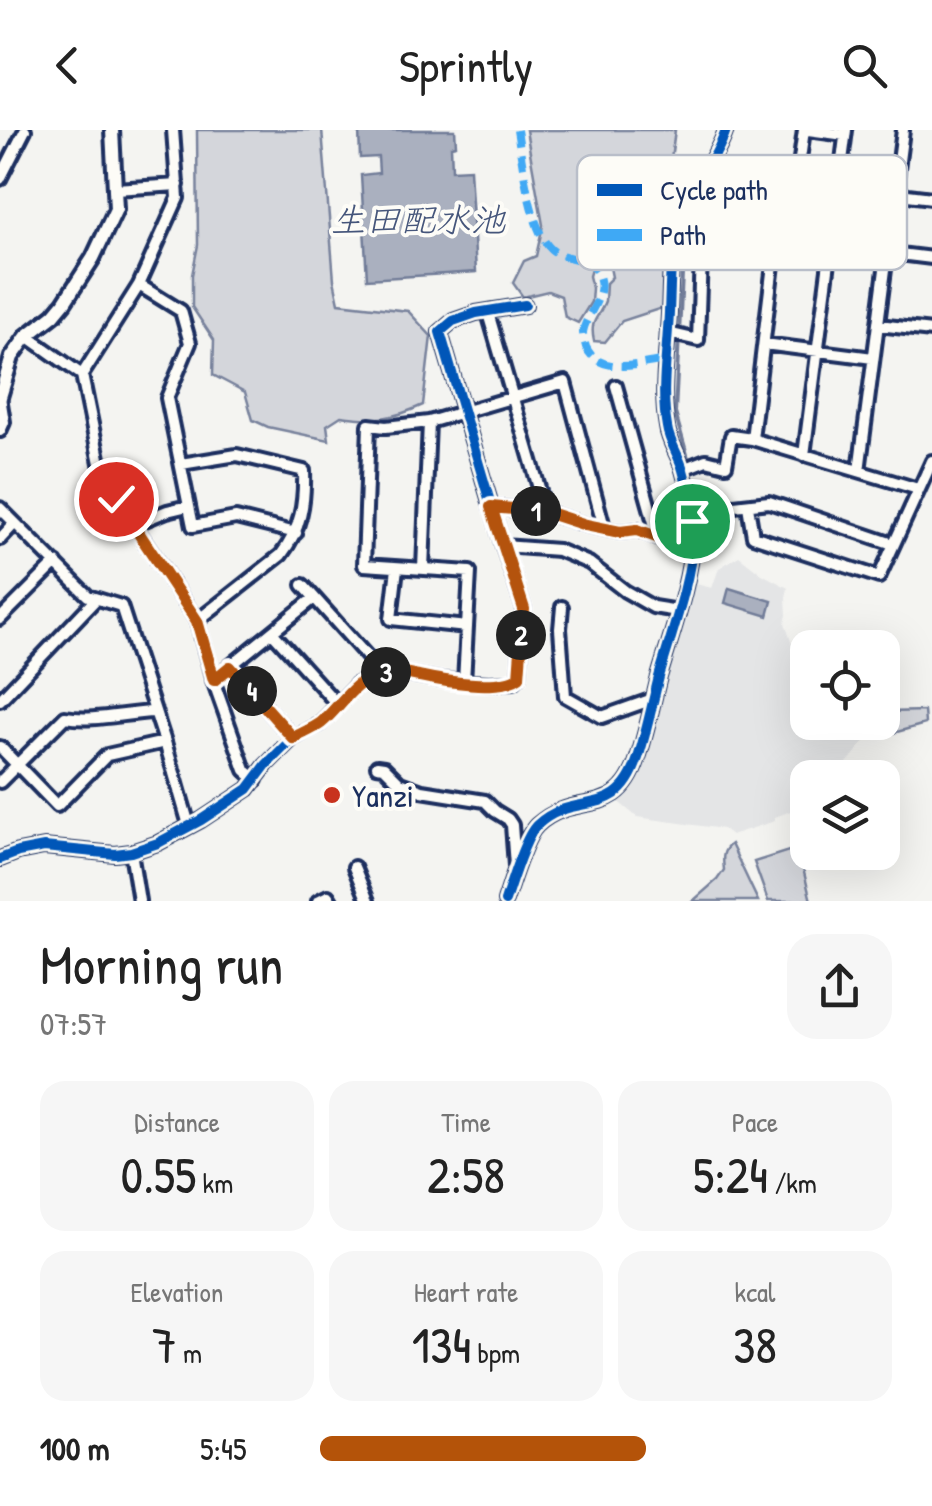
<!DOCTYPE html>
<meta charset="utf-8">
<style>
:root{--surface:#fff;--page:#f6f6f6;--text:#222;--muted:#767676;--accent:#b45309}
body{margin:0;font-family:"Patrick Hand","Klee One",sans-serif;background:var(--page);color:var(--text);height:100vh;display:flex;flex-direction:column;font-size:38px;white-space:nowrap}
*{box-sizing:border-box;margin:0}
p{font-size:32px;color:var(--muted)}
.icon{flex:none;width:55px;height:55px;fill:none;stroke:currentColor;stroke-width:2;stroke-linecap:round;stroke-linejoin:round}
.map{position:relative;height:771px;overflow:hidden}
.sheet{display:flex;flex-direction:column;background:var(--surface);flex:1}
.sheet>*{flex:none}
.buttons{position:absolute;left:790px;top:500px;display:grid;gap:20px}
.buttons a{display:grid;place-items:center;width:110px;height:110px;border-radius:20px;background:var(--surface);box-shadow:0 10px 40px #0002;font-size:50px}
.pin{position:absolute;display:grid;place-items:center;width:85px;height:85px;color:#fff;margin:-42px;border:5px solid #fff;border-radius:50%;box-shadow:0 2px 10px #0007}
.km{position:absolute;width:50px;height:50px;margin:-25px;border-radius:50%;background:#222;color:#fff;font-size:28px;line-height:50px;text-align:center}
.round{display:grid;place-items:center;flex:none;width:105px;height:105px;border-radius:30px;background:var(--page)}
.overview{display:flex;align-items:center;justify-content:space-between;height:170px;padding:0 40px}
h1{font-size:55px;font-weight:600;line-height:75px}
.figures{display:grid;grid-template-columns:repeat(3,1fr);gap:15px;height:170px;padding:10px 40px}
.figures div{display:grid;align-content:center;border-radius:25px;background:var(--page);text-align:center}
.figures b{font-size:50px;font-weight:600}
.figures small{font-size:28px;font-weight:400}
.figures p{font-size:28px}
ul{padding:0 40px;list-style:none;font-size:32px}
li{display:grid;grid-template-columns:160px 120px 1fr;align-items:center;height:75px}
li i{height:25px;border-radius:12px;background:var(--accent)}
header{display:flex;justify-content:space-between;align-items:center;height:130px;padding:0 40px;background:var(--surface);font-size:45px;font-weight:600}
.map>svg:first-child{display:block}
.built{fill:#e4e5e6}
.green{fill:#d4d6db;stroke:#78829c;stroke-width:2.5}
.water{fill:#aab0bf;stroke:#717c98;stroke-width:2.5}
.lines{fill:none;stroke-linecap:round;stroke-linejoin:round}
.stream{stroke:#717c98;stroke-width:4}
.minor-casing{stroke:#1b2f5e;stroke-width:18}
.tertiary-casing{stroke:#1b2f5e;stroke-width:20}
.minor{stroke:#fdfcf7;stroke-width:10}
.tertiary{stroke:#fdfcf7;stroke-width:12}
.quiet{stroke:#3fa9f5;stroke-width:8;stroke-dasharray:15 8;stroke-linecap:butt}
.cycleway-casing{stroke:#fdfcf7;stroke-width:16}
.cycleway{stroke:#0057b8;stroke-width:10}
.route-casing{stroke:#fff;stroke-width:20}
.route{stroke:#b45309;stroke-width:12}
.poi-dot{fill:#c8321e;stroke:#fdfcf7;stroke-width:4}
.labels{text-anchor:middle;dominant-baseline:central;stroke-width:8;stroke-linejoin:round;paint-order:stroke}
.poi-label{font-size:32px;fill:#1b2f5e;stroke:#fdfcf7;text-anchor:start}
.water-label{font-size:35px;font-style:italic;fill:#46567b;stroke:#fdfcf7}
.key{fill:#fdfcf7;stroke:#b9bec9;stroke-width:2.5}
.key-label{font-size:28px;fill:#1b2f5e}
</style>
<header><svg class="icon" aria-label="back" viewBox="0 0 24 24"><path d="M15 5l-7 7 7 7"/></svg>Sprintly<svg class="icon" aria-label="search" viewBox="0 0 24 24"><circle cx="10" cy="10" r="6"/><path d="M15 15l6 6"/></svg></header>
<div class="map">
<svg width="932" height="771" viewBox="0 0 932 771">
<rect width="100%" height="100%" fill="#f4f4f1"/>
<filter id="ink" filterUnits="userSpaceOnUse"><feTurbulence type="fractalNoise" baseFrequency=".01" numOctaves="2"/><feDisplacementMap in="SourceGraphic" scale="20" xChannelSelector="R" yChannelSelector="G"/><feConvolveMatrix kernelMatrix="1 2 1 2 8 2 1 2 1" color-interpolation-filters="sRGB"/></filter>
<g filter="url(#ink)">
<path class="built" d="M 739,426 L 762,444 L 788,458 L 786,467 L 787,485 L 785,493 L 807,560 L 808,592 L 866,594 L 867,609 L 843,638 L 822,647 L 808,648 L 807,675 L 775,687 L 775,691 L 731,705 L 723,699 L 637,687 L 616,670 L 630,657 L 642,633 L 646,633 L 692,453 L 712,458 L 719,438 Z"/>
<path class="green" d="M 197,0 L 322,0 L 334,150 L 339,173 L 408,181 L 431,206 L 423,275 C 393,289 374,291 341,286 L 327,295 L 329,310 L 268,297 L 253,290 L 245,262 L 213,245 L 214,210 L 192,177 L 192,145 L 198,115 Z
M 526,0 L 675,0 L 669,44 L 676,68 L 669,105 L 665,177 L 622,191 L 605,212 L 594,211 C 589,189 599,189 605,171 C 605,170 606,155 606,153 L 612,147 L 609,132 L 603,129 L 597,131 L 591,139 L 589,146 L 592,158 L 591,172 L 578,193 L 565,187 L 561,166 L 548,161 L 523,167 L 513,153 L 524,131 L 536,126 L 543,95 Z
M 924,581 L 925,594 L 883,606 L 888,582 Z
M 731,714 L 758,771 L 693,771 L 717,750 L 724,740 C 723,730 721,721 731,714 Z
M 798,718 L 811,771 L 768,771 L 754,732 Z"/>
<path class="water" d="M 359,0 L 455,0 L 456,15 L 451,16 L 452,40 L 470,39 L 476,142 L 367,149 L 361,45 L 379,43 L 378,27 L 360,28 Z
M 729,458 L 772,471 L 768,486 L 725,473 Z"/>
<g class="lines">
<path class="stream" d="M 688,328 L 675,283 L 684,105 L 695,71 L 734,0"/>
<defs>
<path id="minor" d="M 808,0 L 845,5
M 705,40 L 932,68
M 0,49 L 25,0
M 797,51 L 804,0
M 115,59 L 178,55
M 777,109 L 932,128
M 139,155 L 181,181 L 190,213 L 167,268 L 193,396 L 236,388 L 296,403
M 488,183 L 546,382
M 878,195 L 932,201
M 668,203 L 698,210 L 701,126 L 672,122
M 27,206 L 82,245 L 103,348 L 197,491 L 213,550 L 245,640 L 256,650
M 764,214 L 873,228
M 82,245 L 139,155 L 178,68 L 173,0
M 616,256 L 655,396 L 654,405
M 429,292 L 386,297 L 369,295 L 364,435 L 470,442 L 464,552
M 0,301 L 4,292 L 0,267
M 752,309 L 783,51
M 804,325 L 846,0
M 181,334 L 237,325 L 304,341 C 305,373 301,399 281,425 L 197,491
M 683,339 L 706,330 L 726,335 L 731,306 L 752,309 L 918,359
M 859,341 L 903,0
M 748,376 L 753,406 L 879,447 L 932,331
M 491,377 L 546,382 L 586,395 L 620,402 L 637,400 L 668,411 L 693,406
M 0,378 L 88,466 L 121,476 L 165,612 L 189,695
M 691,381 L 769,372 L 893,414
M 133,395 L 167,381 L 188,376
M 0,409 L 15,393
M 503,416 L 558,420 L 589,433 L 625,461 L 653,477 L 678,481
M 397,438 L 391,489 L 467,497
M 423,439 L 429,292 L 565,252 L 604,397
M 303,455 L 381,542
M 562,477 L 560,499 L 565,566 L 602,587 L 653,569
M 0,489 L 56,433
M 272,502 L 337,574
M 230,537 L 293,608
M 213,550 L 314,468
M 0,570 L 96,469
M 0,617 L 57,676 L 107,625 L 165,612
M 377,636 L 384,637 L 400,653 L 422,661 L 485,671 L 495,681 L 508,689 L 512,695 L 515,736
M 0,652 L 65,587 C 93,592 125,583 154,582
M 131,722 L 139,771
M 0,729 L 18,722 L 44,717 L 115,724 L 131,722 L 158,713 L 201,690 L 248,659 L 266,635 L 293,608 L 320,594 L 357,554 L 381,542 L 391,541 L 440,550 L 489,553 L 514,552 L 519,547 L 524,479 L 503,416 L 440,202 L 453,191 L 476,183 L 525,175
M 354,737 L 368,771
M 318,771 L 328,766 L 331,771
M 505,771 C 511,753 525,706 537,695 C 576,659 617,693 638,628 C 647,601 652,574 659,547 C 671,505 691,451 693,407 C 693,385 689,360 683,340 C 679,325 669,312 667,297 C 661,264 666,233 668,199 C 671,165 668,127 678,94 C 688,59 715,34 726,0"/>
<path id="tertiary" d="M 0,267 L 12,227 L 27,206 L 54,185 L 64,173 L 93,128 L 116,79 L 112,0"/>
</defs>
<use href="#minor" class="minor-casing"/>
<use href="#tertiary" class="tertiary-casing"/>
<use href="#minor" class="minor"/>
<use href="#tertiary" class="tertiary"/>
<path class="quiet" d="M 517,0 C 522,29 530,100 551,119 C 564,131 588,125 598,144 C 608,166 586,183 583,202 C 583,207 585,213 586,217 C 599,246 641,234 665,230"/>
<defs>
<path id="cycleway" d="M 0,729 L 18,722 L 44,717 L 115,724 L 131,722 L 158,713 L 201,690 L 248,659 L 266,635 L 293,608 L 320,594 L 357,554 L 381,542 L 391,541 L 440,550 L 489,553 L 514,552 L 519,547 L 524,479 L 503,416 L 440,202 L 453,191 L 476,183 L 525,175
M 505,771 C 511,753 525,706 537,695 C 576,659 617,693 638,628 C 647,601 652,574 659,547 C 671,505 691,451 693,407 C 693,385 689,360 683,340 C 679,325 669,312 667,297 C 661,264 666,233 668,199 C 671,165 668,127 678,94 C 688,59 715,34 726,0"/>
</defs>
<use href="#cycleway" class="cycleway-casing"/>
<use href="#cycleway" class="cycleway"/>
</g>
</g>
<g class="lines" filter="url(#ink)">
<defs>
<path id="route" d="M 116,369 L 197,491 L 214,550 L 230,537 L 293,608 C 302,603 313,599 321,593 C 341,576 353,551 380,543 C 392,539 407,544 419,546 C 442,551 500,561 519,547 L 524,479 L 491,377 L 546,382 L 586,395 L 620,402 L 637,400 L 668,411 L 693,406 L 692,391"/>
</defs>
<use href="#route" class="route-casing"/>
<use href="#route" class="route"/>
</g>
<circle class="poi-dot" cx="332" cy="665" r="10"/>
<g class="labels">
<g class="poi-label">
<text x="352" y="665">Yanzi</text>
</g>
<g class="water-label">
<text x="418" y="89">生田配水池</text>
</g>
</g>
<rect x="577" y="25" width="330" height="115" rx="15" class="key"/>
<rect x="597" y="54" width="45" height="12" fill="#0057b8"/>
<rect x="597" y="99" width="45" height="12" fill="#3fa9f5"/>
<g class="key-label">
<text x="660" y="70">Cycle path</text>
<text x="660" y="115">Path</text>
</g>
</svg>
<div class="buttons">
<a><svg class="icon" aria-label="locate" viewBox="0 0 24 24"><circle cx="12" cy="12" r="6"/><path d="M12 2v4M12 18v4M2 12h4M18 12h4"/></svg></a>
<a><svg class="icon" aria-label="layers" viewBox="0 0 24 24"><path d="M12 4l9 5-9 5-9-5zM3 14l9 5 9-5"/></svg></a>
</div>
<div class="pin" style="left:692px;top:391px;background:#1e9e55"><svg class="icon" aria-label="arrive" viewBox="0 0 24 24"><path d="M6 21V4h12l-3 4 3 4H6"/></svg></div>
<div class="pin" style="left:116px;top:369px;background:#d93025"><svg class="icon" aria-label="check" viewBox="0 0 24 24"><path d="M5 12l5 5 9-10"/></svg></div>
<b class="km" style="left:536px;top:381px">1</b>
<b class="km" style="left:521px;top:505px">2</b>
<b class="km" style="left:386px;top:542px">3</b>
<b class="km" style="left:252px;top:561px">4</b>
</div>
<section class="sheet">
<div class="overview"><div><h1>Morning run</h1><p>07:57</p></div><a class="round"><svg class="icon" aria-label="share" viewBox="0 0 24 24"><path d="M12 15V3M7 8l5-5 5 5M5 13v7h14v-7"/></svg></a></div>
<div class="figures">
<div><p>Distance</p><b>0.55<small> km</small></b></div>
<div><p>Time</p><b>2:58</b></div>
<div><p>Pace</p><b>5:24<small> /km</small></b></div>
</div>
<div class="figures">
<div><p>Elevation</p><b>7<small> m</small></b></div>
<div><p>Heart rate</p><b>134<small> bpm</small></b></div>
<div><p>kcal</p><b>38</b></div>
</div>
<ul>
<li><b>100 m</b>5:45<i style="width:57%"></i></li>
</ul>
</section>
